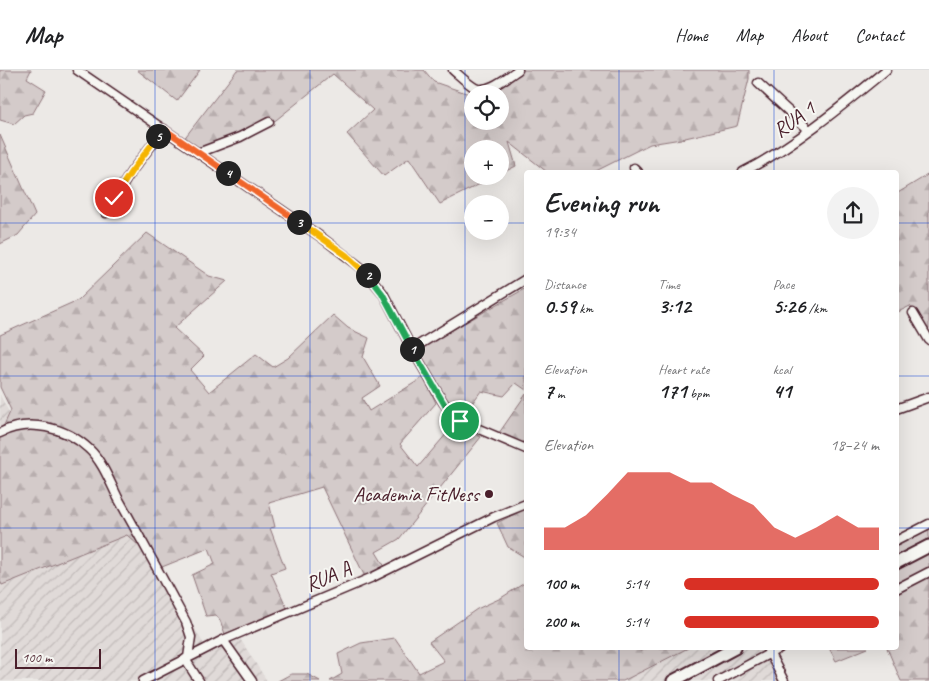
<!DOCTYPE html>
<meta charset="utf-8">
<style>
:root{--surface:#fff;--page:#f2f2f2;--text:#202124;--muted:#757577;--line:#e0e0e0;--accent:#d93025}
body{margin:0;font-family:Caveat,sans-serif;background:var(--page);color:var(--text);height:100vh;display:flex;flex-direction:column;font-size:19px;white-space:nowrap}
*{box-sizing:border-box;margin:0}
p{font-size:16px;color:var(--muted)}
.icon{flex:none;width:28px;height:28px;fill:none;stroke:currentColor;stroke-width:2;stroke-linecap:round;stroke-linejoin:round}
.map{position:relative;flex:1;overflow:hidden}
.side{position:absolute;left:524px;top:100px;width:375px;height:480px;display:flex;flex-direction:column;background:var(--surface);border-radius:5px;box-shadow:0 5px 20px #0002}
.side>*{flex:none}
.buttons{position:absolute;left:464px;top:15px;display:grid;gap:10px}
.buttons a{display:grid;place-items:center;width:45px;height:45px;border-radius:50%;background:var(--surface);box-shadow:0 5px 20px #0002;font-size:25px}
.scale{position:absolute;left:15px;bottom:12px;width:86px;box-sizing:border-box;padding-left:5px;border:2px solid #4a1f2b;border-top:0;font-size:14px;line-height:18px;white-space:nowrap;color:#4a1f2b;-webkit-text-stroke:4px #f6f6f2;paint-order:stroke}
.pin{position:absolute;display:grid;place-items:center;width:42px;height:42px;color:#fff;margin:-21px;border:2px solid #fff;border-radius:50%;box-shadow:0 1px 5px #0007}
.km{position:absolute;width:25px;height:25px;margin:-12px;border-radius:50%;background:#222;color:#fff;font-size:14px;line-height:25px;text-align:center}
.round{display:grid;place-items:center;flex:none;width:52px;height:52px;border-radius:26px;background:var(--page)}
.overview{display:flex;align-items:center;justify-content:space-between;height:85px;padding:0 20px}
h1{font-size:28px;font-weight:700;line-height:38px}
.stats{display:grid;grid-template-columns:repeat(3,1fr);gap:8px;height:85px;padding:5px 20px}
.stats div{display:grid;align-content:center}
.stats b{font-size:21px;font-weight:700}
.stats small{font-size:14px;font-weight:400}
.stats p{font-size:14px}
.chart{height:140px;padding:10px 20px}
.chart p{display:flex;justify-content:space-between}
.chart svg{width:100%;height:90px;margin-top:5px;fill:var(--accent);opacity:.7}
ul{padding:0 20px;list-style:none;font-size:16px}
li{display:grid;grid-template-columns:80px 60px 1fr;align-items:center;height:38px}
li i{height:12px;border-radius:6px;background:var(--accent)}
header{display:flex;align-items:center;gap:30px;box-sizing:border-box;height:70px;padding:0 25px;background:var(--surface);border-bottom:1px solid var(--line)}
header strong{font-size:24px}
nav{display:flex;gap:28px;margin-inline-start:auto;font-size:18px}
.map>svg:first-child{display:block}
.industrial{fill:url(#industrial-furrows)}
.grass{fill:#d4cbca;stroke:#8f757a}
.forest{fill:url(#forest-firs);stroke:#8f757a}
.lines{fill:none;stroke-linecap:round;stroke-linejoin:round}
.minor-casing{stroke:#4a1f2b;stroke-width:11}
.highway-casing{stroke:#4a1f2b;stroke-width:15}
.minor{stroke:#f6f6f2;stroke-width:8}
.highway{stroke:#f6f6f2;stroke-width:11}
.split-1-casing{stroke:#fff;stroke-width:10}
.split-2-casing{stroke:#fff;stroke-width:10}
.split-3-casing{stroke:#fff;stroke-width:10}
.split-4-casing{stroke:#fff;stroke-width:10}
.split-5-casing{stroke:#fff;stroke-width:10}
.split-6-casing{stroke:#fff;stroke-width:10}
.split-1{stroke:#22a559;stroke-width:6}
.split-2{stroke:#22a559;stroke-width:6}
.split-3{stroke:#f5b400;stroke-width:6}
.split-4{stroke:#f0652b;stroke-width:6}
.split-5{stroke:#f0652b;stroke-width:6}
.split-6{stroke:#f5b400;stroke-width:6}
.grid{fill:none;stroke:#1d4ed8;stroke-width:1;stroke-opacity:0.55}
.poi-dot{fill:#4a1f2b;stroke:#f6f6f2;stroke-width:2}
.labels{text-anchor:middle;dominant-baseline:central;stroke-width:4;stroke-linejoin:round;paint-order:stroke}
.street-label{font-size:21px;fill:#4a1f2b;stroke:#f6f6f2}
.poi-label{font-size:21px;fill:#4a1f2b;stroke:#f6f6f2;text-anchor:end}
</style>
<header>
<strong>Map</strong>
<nav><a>Home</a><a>Map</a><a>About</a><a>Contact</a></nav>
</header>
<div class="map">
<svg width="929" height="611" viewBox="0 0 929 611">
<defs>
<pattern id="industrial-furrows" width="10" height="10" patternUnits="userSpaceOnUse" patternTransform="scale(1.25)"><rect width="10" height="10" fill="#e0dad8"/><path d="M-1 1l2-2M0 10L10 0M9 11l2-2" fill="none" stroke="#c2bbba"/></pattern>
<pattern id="forest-firs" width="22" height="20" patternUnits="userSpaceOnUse" patternTransform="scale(1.25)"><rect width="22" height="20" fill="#d4cbca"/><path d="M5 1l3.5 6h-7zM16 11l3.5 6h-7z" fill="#b8aeae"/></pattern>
</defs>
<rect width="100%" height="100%" fill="#ece9e6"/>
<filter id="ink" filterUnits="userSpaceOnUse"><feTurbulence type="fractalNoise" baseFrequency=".02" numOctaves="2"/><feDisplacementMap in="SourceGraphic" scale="10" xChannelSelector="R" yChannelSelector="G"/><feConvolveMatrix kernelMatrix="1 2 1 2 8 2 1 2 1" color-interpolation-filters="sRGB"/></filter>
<g filter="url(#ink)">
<path class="industrial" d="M 0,325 L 17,357 L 95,385 L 206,578 L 237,564 L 267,611 L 0,611 Z
M 526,578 L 764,578 L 783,611 L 411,611 Z"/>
<path class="grass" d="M 929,459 L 929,468 L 896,486 L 896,474 Z
M 929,482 L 929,497 L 896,515 L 896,500 Z
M 829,578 L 868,578 L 836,591 Z"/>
<path class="forest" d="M 0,0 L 31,0 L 27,8 L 46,20 L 33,43 L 24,45 L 14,54 L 0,50 Z
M 137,0 L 200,0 L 177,31 Z
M 237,0 L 424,0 L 434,12 L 472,25 L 472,51 L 500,51 L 500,24 L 480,24 L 518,0 L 749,0 L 749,9 L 737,56 L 681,69 L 650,74 L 594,102 L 547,102 L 509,72 L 516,96 L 500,104 L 500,79 L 472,79 L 472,106 L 496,106 L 440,134 L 409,88 L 384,106 L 347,64 L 373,40 L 333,4 L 276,50 L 200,80 L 183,70 Z
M 0,65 L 35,145 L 18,165 L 0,174 Z
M 929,104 L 929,259 L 928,260 L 910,236 L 896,243 L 896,124 Z
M 147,163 L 209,206 L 227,211 L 174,258 L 204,286 L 190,300 L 209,322 L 256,284 L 273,297 L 288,288 L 333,245 L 348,258 L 369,268 L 363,287 L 380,316 L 362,328 L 369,341 L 424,307 L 436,333 L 400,374 L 418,397 L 454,355 L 481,367 L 399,469 L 376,482 L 385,497 L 365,507 L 322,417 L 269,433 L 275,457 L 270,458 L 285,498 L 271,503 L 287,538 L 225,564 L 220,550 L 216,545 L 206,546 L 192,505 L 215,494 L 209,478 L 162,497 L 127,465 L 2,515 L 0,511 L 0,364 L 11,340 L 0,317 L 0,265 L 78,230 Z
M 526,218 L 526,320 L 516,313 L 504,326 L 481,321 L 463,346 L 455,343 L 418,283 L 419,279 Z
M 526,324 L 526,375 L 499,363 Z
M 526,438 L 526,488 L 508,477 L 497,453 Z
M 929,506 L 929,611 L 901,611 L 887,578 L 896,578 L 896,523 Z
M 526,512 L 526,578 L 637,578 L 640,581 L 648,578 L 688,578 L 623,611 L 330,611 L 342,604 L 338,584 L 361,573 L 395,568 L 419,603 L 444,591 L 429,572 L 477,539 L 501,528 Z
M 291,604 L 307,604 L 320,611 L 278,611 Z"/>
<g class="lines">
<defs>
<path id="minor" d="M 77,0 L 321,167 L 363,199 L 383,223 L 412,279 L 443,332 L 454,347 L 460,351 L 526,379
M 453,0 C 460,6 467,13 475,18 C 488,24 508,6 518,0
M 758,13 L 809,60
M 198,83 L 240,67 L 269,52
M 634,98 L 638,102
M 743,102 C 794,76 841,37 886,0
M 106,143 L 131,102 L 164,59
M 913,243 L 929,270
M 412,279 L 526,209
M 896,339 L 929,327
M 0,363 C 28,348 66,357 89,379 C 102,391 110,412 118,428 C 141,469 164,511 186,552 L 191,567 L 188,587
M 896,471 L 929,454
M 896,519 L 929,502
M 223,570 L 252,611
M 767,578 L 784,611
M 185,589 L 199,611
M 143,611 L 223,570 L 373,507 L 494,447 L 526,434
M 718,611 L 780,578"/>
<path id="highway" d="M 896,493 L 929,476
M 673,611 L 735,578"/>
</defs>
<use href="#minor" class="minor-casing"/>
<use href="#highway" class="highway-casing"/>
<use href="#minor" class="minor"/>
<use href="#highway" class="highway"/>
</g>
</g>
<g class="lines" filter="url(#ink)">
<defs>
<path id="split-1" d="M 412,279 L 446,337 L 460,351"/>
<path id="split-2" d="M 368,205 L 382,223 L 412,279"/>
<path id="split-3" d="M 299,152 L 346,185 L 368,205"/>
<path id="split-4" d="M 228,103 L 299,152"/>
<path id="split-5" d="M 158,66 L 164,59 L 228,103"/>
<path id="split-6" d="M 114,128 L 131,102 L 158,66"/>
</defs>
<use href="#split-1" class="split-1-casing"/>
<use href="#split-2" class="split-2-casing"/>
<use href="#split-3" class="split-3-casing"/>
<use href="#split-4" class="split-4-casing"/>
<use href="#split-5" class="split-5-casing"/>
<use href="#split-6" class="split-6-casing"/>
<use href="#split-1" class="split-1"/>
<use href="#split-2" class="split-2"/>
<use href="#split-3" class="split-3"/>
<use href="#split-4" class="split-4"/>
<use href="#split-5" class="split-5"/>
<use href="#split-6" class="split-6"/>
</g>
<path class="grid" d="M 155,0 L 155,611M 310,0 L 310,611M 465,0 L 465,611M 619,0 L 619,102M 774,0 L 774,102M 0,153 L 472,153M 500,153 L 526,153M 896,153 L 929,153M 0,306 L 526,306M 896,306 L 929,306M 0,458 L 526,458M 896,458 L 929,458M 619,578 L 619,611M 774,578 L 774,611"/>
<circle class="poi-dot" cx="489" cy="424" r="5"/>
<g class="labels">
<g class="street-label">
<text transform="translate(794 49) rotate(-36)">RUA 1</text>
<text transform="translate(328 506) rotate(-23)">RUA A</text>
</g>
<g class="poi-label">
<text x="479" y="424">Academia FitNess</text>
</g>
</g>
</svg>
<div class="buttons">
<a><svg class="icon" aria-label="locate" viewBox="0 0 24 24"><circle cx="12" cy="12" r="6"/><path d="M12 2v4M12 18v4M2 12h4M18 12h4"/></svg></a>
<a>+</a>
<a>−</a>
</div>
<div class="scale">100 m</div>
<div class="pin" style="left:460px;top:351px;background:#1e9e55"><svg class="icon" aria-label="arrive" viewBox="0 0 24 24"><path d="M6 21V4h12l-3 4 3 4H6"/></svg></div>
<div class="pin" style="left:114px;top:128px;background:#d93025"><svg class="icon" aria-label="check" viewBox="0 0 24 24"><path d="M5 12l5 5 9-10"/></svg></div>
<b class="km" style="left:412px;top:279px">1</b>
<b class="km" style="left:368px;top:205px">2</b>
<b class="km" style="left:299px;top:152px">3</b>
<b class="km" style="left:228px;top:103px">4</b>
<b class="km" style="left:158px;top:66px">5</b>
<section class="side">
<div class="overview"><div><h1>Evening run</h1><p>19:34</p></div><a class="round"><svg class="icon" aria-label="share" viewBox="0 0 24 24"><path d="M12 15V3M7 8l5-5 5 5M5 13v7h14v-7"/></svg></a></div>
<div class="stats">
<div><p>Distance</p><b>0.59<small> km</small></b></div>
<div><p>Time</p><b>3:12</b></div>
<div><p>Pace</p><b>5:26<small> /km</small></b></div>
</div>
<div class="stats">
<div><p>Elevation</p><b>7<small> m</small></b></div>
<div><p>Heart rate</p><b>171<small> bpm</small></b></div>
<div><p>kcal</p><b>41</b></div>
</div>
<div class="chart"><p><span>Elevation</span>18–24 m</p>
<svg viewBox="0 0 160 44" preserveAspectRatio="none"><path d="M0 44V33L10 33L20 27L30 17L40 6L50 6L60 6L70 11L80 11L90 17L100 22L110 33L120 38L130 33L140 27L150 33L160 33V44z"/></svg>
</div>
<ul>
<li><b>100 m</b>5:14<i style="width:100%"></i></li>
<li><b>200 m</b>5:14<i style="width:100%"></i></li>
</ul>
</section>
</div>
